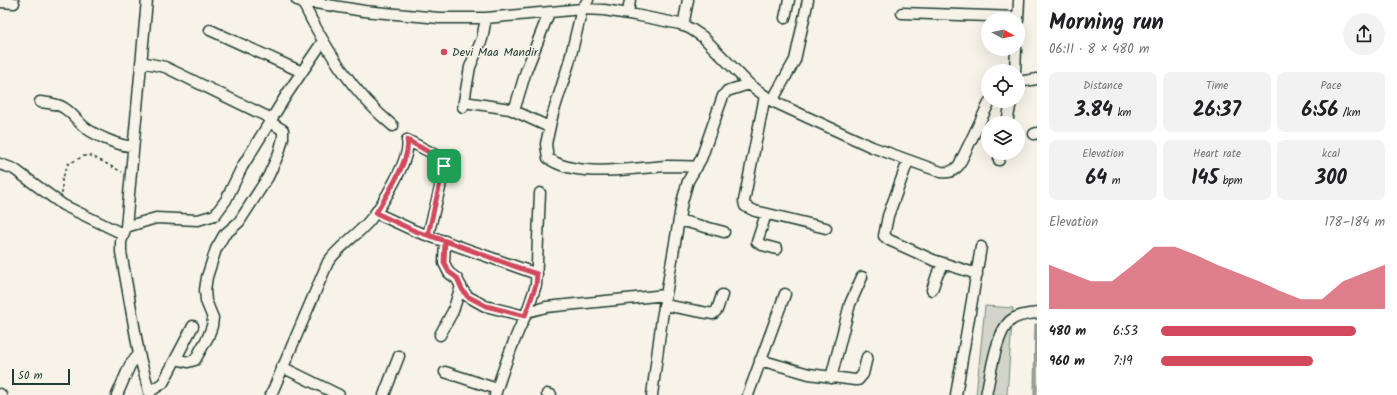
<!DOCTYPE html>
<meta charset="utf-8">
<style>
:root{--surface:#fff;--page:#f2f2f2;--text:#202124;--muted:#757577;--accent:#d1495b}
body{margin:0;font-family:Kalam,sans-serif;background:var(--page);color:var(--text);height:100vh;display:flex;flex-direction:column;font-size:15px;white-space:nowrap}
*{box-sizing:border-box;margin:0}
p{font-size:13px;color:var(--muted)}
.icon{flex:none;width:22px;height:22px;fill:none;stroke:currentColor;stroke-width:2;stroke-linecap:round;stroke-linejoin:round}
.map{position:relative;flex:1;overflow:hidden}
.sheet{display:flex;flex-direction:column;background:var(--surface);width:360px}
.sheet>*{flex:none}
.needle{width:26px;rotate:98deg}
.fabs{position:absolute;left:981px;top:12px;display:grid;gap:8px}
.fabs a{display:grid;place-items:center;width:44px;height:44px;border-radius:50%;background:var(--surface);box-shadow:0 4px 16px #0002;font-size:20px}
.scale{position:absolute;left:12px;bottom:10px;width:58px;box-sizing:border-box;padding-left:4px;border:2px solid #1f3d34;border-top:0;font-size:11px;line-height:14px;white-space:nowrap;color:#1f3d34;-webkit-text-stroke:3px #f7f3e8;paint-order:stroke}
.pin{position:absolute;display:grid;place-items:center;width:34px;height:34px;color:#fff;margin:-17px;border-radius:8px;box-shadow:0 2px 6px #0006}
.round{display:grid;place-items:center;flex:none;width:42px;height:42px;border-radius:21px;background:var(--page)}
.overview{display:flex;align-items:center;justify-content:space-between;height:68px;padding:0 12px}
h1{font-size:22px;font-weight:800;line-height:30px}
.stats{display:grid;grid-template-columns:repeat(3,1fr);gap:6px;height:68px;padding:4px 12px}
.stats div{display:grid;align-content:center;border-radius:8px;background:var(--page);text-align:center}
.stats b{font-size:20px;font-weight:800}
.stats small{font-size:11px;font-weight:400}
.stats p{font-size:11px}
.chart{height:112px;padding:8px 12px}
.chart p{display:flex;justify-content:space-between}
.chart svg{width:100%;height:72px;margin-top:4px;fill:var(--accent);opacity:.7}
ul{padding:0 12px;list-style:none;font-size:13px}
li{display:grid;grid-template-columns:64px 48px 1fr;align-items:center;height:30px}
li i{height:10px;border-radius:5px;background:var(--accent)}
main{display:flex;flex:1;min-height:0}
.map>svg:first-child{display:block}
.green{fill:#d3d5ca;stroke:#79897f}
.water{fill:#a4ada3;stroke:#6f8077}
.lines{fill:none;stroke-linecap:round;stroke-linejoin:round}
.minor-casing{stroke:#1f3d34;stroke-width:13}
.path{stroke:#1f3d34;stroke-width:1.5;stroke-dasharray:3 3;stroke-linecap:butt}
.minor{stroke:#f7f3e8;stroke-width:10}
.route-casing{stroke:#fff;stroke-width:8}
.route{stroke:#d1495b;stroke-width:5}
.poi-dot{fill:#d1495b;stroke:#f7f3e8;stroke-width:1.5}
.labels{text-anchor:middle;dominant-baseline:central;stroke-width:3;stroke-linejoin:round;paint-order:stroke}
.poi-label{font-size:12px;fill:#1f3d34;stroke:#f7f3e8;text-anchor:start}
</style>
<main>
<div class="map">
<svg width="1037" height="395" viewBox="0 0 1037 395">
<rect width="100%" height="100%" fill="#f7f3e8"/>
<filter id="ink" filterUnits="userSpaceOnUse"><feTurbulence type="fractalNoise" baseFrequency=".025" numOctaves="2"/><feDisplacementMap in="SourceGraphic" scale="8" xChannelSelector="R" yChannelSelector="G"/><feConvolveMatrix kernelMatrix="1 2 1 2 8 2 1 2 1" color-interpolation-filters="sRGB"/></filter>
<g filter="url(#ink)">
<path class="green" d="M 985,306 L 1013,308 L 1007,395 L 976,395 Z"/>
<path class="water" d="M 1035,324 L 1037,324 L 1037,395 L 1034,395 Z"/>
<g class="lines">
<defs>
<path id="minor" d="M 147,0 L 126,227 L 121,242 L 121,252 L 139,354 L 150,395
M 297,0 L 364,11 L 439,18 L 486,18 L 582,9 L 604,10 L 635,15 L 680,24 L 691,29 L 703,37 L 749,84 L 772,101 L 872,147 L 941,172 C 949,173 953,172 959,165 L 990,101
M 588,0 L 582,9 L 569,63 L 552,117 L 546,144 L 548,158 C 576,179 633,168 666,166 C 677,166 687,166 697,167
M 302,1 C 325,48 352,92 393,126
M 0,2 L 14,3
M 628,13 L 630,0
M 902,13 L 1018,17
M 785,18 L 789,0
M 1018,20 L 1019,0
M 683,26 L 688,0
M 210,30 L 302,72
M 141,62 L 165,67 L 272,119
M 1015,71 L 1016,49
M 1018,82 L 1037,79
M 765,96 L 744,201 L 745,206 L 755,211 L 826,228
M 772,101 L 795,60 L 808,0
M 40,102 C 48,103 57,103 64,108 C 72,113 76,119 82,125 C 92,134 120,147 133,146
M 464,102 L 510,109 L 549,127
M 463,107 L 470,67 L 482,39 L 486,18
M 514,111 L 526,71 L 549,13
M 1007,123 L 1011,101
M 1034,134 L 1037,133
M 407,140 L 434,154 L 443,162 L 440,188 L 428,235
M 999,160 L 1000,153
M 908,161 L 888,216 L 884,236 L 889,240 L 933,260 L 977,274
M 0,164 L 14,169 L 63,205 L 123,234
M 376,213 L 415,231 L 537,274
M 766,214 L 757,242 L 762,245 L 777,249
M 679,220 L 724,232
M 126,227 L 156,218 L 198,220 L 215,215 L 226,200 L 242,167 L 287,94 L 323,41
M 445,241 L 444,263 L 449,273 L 457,279 L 462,289 L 467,296 L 485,306 L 525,316
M 932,290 L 937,275 L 944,264
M 664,305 L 713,314 L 717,310 L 722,295
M 527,312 L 536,285 L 540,193
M 440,335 L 453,311 L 461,286
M 176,359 L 188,362 L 195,360 L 208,337 L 212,326 L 213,318 L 206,301 L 205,290 L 207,277 L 216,249 L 224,235 L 239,222 L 268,177 L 279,153 L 283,138 L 283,130 L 270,122
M 760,360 L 809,374 L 855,380 L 858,380 L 863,374 L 867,357
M 282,367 L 339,395
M 445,372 L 497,389
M 831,378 L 850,304 L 862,277
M 149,392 L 163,383 L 193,326
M 0,394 L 1,395
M 547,394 L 551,395
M 117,395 L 130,365 L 139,354
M 271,395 L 328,262 C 340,245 357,236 370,220 C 381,207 412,157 407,140
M 384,395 L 399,356
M 495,395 C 504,366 514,339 527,312 L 546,307 L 666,295
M 652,395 L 662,318 L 682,202 L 688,181 L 701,159 L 723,96 L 727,91 L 749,84
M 748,395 L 785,294
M 956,395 L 981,247
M 986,395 C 990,377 996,333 1010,321 C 1017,315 1028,314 1037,313"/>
</defs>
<use href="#minor" class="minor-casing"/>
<path class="path" d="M 62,194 L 62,180 L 68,164 L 84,156 L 92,156 L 122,172"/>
<use href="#minor" class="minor"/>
</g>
</g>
<g class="lines" filter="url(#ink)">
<defs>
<path id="route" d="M 444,166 L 440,158 L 407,140 C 412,157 385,198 376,213 L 415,231 L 445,241 L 444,263 L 449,272 L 457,278 L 462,289 L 467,296 L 486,306 L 525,316 L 536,285 L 537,274 C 500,262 465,247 428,235 L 444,166"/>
</defs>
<use href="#route" class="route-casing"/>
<use href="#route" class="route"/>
</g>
<circle class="poi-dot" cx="444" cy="52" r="4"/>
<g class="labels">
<g class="poi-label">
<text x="452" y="52">Devi Maa Mandir</text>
</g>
</g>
</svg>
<div class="fabs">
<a><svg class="needle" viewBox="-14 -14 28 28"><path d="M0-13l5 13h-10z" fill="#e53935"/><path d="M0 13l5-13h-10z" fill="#757577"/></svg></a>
<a><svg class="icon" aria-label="locate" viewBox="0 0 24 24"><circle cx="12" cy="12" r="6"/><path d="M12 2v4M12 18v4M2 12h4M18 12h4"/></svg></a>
<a><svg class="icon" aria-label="layers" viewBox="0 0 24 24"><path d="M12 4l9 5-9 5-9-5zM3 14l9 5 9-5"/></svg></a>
</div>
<div class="scale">50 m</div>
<div class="pin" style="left:444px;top:166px;background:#1e9e55"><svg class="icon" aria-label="arrive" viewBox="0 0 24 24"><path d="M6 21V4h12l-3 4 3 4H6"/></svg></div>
</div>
<section class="sheet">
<div class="overview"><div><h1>Morning run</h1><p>06:11 · 8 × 480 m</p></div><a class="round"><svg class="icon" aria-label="share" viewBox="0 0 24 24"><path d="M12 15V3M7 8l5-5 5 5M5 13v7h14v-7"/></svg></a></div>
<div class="stats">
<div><p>Distance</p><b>3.84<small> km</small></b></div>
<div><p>Time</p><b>26:37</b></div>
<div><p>Pace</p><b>6:56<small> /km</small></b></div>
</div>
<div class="stats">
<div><p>Elevation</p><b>64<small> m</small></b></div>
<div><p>Heart rate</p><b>145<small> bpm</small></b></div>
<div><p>kcal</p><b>300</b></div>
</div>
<div class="chart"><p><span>Elevation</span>178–184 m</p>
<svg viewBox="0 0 160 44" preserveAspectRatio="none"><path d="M0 44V17L10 22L20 27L30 27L40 17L50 6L60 6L70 11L80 17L90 22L100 27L110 33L120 38L130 38L140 27L150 22L160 17V44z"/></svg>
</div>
<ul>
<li><b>480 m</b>6:53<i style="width:87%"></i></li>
<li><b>960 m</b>7:19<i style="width:68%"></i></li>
</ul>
</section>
</main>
